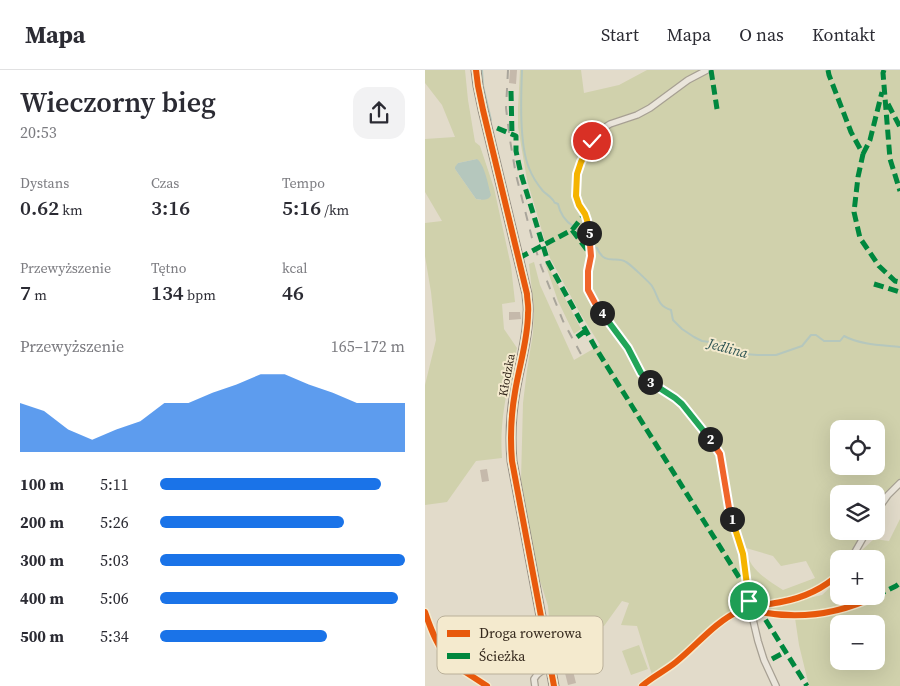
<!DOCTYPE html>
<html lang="pl">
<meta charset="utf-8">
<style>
:root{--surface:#fff;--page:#f2f2f3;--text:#2b2b33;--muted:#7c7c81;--line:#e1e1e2;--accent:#1a73e8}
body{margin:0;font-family:"Source Serif 4",serif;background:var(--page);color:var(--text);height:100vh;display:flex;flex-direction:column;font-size:19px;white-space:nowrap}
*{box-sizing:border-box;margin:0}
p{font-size:16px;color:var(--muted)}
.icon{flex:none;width:28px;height:28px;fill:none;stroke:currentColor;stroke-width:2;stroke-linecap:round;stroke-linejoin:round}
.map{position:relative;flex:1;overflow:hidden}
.side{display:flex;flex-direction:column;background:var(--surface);width:425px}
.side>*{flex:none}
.tools{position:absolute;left:405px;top:350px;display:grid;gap:10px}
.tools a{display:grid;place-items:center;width:55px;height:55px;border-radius:10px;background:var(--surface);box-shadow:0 5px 20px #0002;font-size:25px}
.pin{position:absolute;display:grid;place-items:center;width:42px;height:42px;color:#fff;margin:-21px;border:2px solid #fff;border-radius:50%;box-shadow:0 1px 5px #0007}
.km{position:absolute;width:25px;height:25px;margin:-12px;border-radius:50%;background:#222;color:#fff;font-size:14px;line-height:25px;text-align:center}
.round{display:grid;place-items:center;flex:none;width:52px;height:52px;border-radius:15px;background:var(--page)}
.summary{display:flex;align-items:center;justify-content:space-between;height:85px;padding:0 20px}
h1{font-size:28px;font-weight:600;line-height:38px}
.stats{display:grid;grid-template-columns:repeat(3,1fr);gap:8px;height:85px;padding:5px 20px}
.stats div{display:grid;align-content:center}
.stats b{font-size:21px;font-weight:600}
.stats small{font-size:14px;font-weight:400}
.stats p{font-size:14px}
.chart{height:140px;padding:10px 20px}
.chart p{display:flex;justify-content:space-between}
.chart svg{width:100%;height:90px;margin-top:5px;fill:var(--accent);opacity:.7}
ul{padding:0 20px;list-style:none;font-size:16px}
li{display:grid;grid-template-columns:80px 60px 1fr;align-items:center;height:38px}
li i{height:12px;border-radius:6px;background:var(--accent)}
header{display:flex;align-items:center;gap:30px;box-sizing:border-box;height:70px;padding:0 25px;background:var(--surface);border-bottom:1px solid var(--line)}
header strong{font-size:24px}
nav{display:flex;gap:28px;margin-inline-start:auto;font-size:18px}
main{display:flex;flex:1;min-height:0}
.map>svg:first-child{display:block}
.green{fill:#d0d1ac;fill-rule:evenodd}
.water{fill:#b5c7bd}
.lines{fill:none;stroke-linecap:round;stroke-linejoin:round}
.stream{stroke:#b5c7bd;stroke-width:2}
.building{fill:#c5b9ab}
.street-casing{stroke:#a7a093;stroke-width:8}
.secondary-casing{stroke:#968f84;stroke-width:11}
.street{stroke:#eae5db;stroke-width:5.5}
.secondary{stroke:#eae5db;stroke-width:9}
.rail{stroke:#a9a59b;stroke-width:2;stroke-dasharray:9 9;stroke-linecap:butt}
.quiet{stroke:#00873e;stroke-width:5;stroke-dasharray:10 5;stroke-linecap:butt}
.cycleway-casing{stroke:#f4eace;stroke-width:9}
.cycleway{stroke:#e8590c;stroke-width:6}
.split-1-casing{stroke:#fff;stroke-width:10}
.split-2-casing{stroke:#fff;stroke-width:10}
.split-3-casing{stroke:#fff;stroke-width:10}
.split-4-casing{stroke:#fff;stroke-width:10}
.split-5-casing{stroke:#fff;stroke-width:10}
.split-6-casing{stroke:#fff;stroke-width:10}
.split-1{stroke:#f5b400;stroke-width:6}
.split-2{stroke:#f0652b;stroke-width:6}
.split-3{stroke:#22a559;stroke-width:6}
.split-4{stroke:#22a559;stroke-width:6}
.split-5{stroke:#f0652b;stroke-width:6}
.split-6{stroke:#f5b400;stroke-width:6}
.labels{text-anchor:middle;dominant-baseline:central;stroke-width:4;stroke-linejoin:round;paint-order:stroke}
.street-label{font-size:12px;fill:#34281c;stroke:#f4eace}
.water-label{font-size:14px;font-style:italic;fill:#2c5352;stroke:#f4eace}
.key{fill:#f4eace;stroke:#bab099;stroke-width:1}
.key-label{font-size:14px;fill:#34281c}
</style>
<header>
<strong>Mapa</strong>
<nav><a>Start</a><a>Mapa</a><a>O nas</a><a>Kontakt</a></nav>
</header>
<main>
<section class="side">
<div class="summary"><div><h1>Wieczorny bieg</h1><p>20:53</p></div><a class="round"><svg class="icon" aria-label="share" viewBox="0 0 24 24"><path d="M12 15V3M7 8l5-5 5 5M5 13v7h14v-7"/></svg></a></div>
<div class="stats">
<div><p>Dystans</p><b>0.62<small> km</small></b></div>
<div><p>Czas</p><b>3:16</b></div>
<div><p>Tempo</p><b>5:16<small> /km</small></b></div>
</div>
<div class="stats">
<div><p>Przewyższenie</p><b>7<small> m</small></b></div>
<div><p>Tętno</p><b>134<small> bpm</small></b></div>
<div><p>kcal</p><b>46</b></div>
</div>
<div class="chart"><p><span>Przewyższenie</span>165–172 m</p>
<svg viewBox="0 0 160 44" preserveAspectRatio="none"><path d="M0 44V20L10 24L20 33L30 38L40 33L50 29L60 20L70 20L80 15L90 11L100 6L110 6L120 11L130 15L140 20L150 20L160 20V44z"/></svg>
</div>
<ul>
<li><b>100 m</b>5:11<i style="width:90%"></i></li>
<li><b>200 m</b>5:26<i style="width:75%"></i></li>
<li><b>300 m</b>5:03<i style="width:100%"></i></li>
<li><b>400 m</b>5:06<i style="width:97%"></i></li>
<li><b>500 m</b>5:34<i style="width:68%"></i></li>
</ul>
</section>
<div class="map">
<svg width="475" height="616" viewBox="0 0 475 616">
<rect width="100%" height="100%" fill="#e2dbca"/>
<path class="green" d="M 0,0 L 40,0 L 43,30 L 50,72 L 55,76 L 69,118 L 86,196 L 90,232 L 77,234 L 79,259 L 92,278 C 83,314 74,350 77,388 L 51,391 L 22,432 L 0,435 L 0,315 L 11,270 L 6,222 L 0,186 L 0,153 L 17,151 L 0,122 L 0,69 L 30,67 L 17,35 L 0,13 ZM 52,89 L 56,130 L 51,129 L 30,99 L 33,93 Z
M 95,0 L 156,0 L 159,23 L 194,15 L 222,0 L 277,0 L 278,5 L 287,3 L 289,0 L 475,0 L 475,411 L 451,440 L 451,424 L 414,424 L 414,461 L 441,461 L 424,489 L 414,489 L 414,500 L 406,509 L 393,518 L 371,527 L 314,540 L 238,600 L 227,605 L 212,556 L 196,555 L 204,533 L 197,531 L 179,556 L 160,557 L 125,563 L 123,536 L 112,501 L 96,410 L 98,333 L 102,300 L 108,263 L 109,239 L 104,194 L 109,192 L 115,215 L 149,290 L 175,275 L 155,243 L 125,188 L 102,110 L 93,57 L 93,38 ZM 414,359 L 451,359 L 451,396 L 414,396 ZM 321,478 L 348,486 L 356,496 L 381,491 L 390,508 L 358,520 C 341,509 323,499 321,478 Z
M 120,193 L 122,194 L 156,259 L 149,264 L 133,231 Z
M 475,449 L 475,616 L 384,616 L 374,575 L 370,548 L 336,540 L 338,538 L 397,525 L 414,509 L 414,526 L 451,526 L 451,489 L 432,489 L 437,480 L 449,469 L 464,471 ZM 414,554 L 451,554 L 451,591 L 414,591 Z
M 214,575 L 223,599 L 206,605 L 197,581 Z"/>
<path class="water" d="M 52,89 C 60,95 63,115 66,125 C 64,131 56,130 51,129 L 30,99 L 30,97 L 33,93 Z"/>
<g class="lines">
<path class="stream" d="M 57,0 L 58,16 L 66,50
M 97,0 C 96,26 94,74 104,98 C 107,106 113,115 118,121 C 121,124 125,126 127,129 C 132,134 126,131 133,134 C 135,143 140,151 148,156
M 151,159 L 152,160 L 159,161 L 162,164
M 168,177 L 172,178 C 180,197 191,185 201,192 C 205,194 225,213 227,216 C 234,227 232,236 246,240 L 248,250 L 257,259 L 269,267 L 277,271 L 306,275 L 311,281 L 319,284 L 333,285 L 351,285 L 377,276 L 386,265 L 391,265 L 399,271 L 415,271 L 419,266 C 436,275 457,275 475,277"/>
</g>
<path class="building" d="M 85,0 L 92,0 L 91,14 L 84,13 Z
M 84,242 L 95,242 L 96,249 L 84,250 Z
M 62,399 L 64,411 L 57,412 L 55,400 Z
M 146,593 L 151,613 L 143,615 L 138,595 Z"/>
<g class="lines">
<defs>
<path id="street" d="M 282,0 L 263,10 L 225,38 L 212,45 L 185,54 L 174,61 L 167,71 L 156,92 L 152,104 L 151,126 L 154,135 L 160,144 L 162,150 L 165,166 L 166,185 L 163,201 L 163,221 L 170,233 L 203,278 L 216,303 L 227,314 L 250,327 L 257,334 L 289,375 L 295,384 L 304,438 L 318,484 L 325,537 L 333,571 L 339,590 L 351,616
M 451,442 L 463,425 L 475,413
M 426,489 L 442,461
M 110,616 L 109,609 C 113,602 118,600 126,598
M 217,616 C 227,607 240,601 251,592 C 272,575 290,552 314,541 C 327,535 342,535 356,532 C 377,528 398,519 414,504"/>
<path id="secondary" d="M 51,0 L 53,16 L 58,40 L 102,224 C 102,230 104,236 103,243 C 103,270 94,296 90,322 C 86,345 85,368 87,391 L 129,616"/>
</defs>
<use href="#street" class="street-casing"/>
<use href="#secondary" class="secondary-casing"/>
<use href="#street" class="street"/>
<use href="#secondary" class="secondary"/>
<path class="rail" d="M 83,0 L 81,38 L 85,70 L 91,105 L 107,168 L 116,196 L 138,251 L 157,286"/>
<path class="quiet" d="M 286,0 L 292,39
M 403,0 L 404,5 L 426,62 L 438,84 L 433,107 L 429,142 L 435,168 L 454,196 L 470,211 L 475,212
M 459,0 L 458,3 L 465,89 L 475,121
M 86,21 L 87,64
M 463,34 L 475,57
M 72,58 L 91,66 L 91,81 L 96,104 L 123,192 L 170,277 L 382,616
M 438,84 L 445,70 L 457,22
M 147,160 L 166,185
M 94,188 L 147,160 L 160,144
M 449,214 L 475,222
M 152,267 L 160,261
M 451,526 L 471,516 L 475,513
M 347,589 L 360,582"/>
<defs>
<path id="cycleway" d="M 51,0 L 53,16 L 58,40 L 102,224 C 102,230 104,236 103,243 C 103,270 94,296 90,322 C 86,345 85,368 87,391 L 129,616
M 327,539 L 330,541 C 372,550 412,545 451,526
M 0,542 C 6,560 14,581 28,594 L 62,616
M 217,616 C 227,607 240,601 251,592 C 272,575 290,552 314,541 C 327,535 342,535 356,532 C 377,528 398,519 414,504"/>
</defs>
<use href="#cycleway" class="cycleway-casing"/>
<use href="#cycleway" class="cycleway"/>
</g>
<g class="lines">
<defs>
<path id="split-1" d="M 307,449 L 318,484 L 324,531"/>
<path id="split-2" d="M 285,369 L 295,384 L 304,438 L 307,449"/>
<path id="split-3" d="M 225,312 L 250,328 L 257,334 L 285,369"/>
<path id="split-4" d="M 177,243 L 203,278 L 216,303 L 225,312"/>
<path id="split-5" d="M 164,163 L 166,186 L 163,201 L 163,220 L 170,233 L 177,243"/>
<path id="split-6" d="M 164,163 L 162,150 L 160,144 L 154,135 L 151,126 L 152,104 L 156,92 L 167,71"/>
</defs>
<use href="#split-1" class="split-1-casing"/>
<use href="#split-2" class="split-2-casing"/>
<use href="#split-3" class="split-3-casing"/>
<use href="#split-4" class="split-4-casing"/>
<use href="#split-5" class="split-5-casing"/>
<use href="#split-6" class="split-6-casing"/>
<use href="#split-1" class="split-1"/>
<use href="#split-2" class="split-2"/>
<use href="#split-3" class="split-3"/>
<use href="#split-4" class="split-4"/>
<use href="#split-5" class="split-5"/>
<use href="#split-6" class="split-6"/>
</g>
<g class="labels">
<g class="street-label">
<text transform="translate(82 305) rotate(-79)">Kłodzka</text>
</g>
<g class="water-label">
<text transform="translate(303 278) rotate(15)">Jedlina</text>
</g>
</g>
<rect x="12" y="546" width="166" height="58" rx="8" class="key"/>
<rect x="22" y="560" width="23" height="7" fill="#e8590c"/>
<rect x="22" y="583" width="23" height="6" fill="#00873e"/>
<g class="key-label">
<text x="54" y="568">Droga rowerowa</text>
<text x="54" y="591">Ścieżka</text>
</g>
</svg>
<div class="tools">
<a><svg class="icon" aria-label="locate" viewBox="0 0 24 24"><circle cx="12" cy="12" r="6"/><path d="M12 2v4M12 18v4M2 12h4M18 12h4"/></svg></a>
<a><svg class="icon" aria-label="layers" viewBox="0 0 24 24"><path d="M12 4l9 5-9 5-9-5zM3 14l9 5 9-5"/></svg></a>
<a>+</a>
<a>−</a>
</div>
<div class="pin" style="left:324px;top:531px;background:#1e9e55"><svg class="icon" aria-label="arrive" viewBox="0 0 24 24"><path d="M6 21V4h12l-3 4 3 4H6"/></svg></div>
<div class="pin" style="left:167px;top:71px;background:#d93025"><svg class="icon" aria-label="check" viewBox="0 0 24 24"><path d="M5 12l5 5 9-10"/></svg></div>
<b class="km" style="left:307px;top:449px">1</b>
<b class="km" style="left:285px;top:369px">2</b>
<b class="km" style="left:225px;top:312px">3</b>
<b class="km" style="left:177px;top:243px">4</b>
<b class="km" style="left:164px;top:163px">5</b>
</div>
</main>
